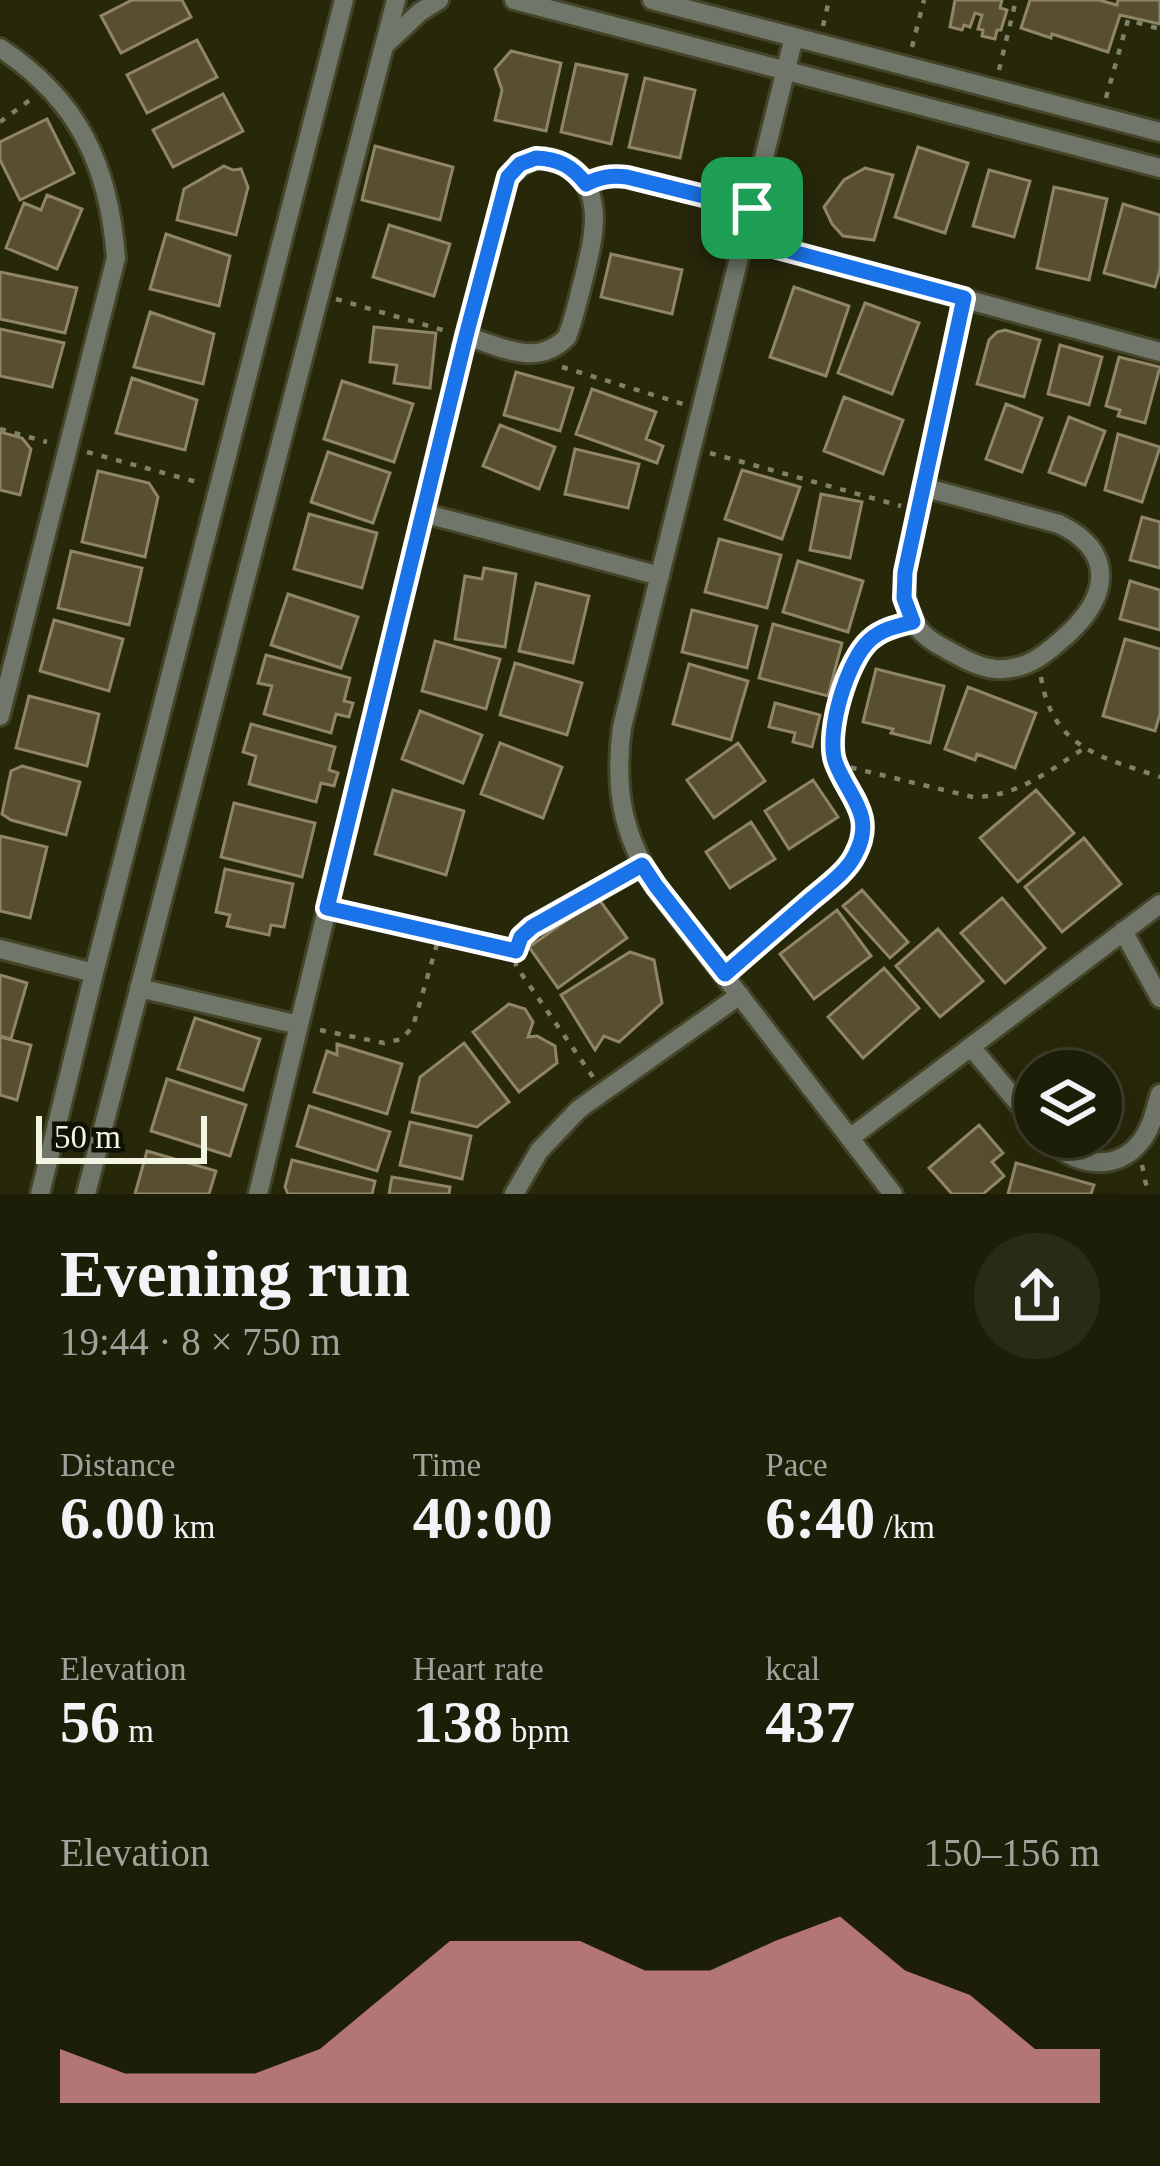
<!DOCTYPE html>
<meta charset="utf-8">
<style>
:root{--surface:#1d1e08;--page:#2a2b16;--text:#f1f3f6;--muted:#a0a29c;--line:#3b3c29;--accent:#f49aa5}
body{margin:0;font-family:Georgia,serif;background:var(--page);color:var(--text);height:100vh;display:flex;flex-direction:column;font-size:45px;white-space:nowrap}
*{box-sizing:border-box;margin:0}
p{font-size:39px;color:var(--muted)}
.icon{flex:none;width:66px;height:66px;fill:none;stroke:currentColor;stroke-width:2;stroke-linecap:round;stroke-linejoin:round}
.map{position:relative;height:1194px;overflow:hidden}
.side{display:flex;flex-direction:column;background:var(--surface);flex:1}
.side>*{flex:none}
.tools{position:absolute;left:1014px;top:1050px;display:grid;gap:24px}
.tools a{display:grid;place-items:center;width:108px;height:108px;border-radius:50%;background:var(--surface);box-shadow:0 12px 48px #0002,0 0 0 3px var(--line);font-size:60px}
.scale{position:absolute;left:36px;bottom:30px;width:171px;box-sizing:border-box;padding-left:12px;border:6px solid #f3f5e3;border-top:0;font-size:33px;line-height:42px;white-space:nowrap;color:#f3f5e3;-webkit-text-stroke:9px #101005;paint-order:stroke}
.pin{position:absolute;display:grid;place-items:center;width:102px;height:102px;color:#fff;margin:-51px;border-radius:24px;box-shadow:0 6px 18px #0006}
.round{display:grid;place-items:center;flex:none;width:126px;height:126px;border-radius:63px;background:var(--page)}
.summary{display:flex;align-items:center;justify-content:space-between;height:204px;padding:0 60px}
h1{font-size:66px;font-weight:800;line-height:90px}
.figures{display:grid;grid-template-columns:repeat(3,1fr);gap:18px;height:204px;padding:12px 60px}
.figures div{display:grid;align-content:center}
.figures b{font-size:60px;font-weight:800}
.figures small{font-size:33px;font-weight:400}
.figures p{font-size:33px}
.chart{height:336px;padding:24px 60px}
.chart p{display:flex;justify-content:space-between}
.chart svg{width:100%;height:216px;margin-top:12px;fill:var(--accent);opacity:.7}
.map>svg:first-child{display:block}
.building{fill:#584e30;stroke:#908565;stroke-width:3}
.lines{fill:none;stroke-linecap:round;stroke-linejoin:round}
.minor-casing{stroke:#444528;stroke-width:24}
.path{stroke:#7f8168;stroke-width:4.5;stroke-dasharray:6 9;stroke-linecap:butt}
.minor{stroke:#70776a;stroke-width:18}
.route-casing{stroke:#fff;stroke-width:24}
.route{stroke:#1a73e8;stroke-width:15}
</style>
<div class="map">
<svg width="1160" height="1194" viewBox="0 0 1160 1194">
<rect width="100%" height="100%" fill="#27280a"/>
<path class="building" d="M 132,0 L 182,0 L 191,17 L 121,53 L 101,16 Z
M 955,0 L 1002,0 L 1000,8 L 1007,10 L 1001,30 L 997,30 L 995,39 L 982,36 L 983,30 L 978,29 L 982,15 L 975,13 L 970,27 L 964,25 L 962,30 L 950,27 Z
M 1030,0 L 1099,0 L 1117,5 L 1118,0 L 1160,0 L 1160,24 L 1120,15 L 1108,52 L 1052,34 L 1051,38 L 1021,28 Z
M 197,40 L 217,77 L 147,113 L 127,75 Z
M 511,51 L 561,63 L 546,131 L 495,120 L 502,90 L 495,69 Z
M 576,64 L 627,75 L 611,144 L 561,132 Z
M 645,78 L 695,90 L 680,158 L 629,147 Z
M 223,94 L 243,131 L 173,167 L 153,130 Z
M 47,119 L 74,173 L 20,200 L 0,160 L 0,142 Z
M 375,146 L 453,167 L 440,220 L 362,200 Z
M 918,147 L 968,163 L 945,233 L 895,217 Z
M 224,166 L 233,170 L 241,169 L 248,187 L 236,235 L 177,220 L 184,189 Z
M 865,168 L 893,175 L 874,240 L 843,236 L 832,224 L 824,207 L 844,180 Z
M 989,170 L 1030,181 L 1014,237 L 973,226 Z
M 1054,187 L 1107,199 L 1089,280 L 1037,268 Z
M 47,195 L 82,209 L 57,269 L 6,248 L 24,203 L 41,210 Z
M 1123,204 L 1160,215 L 1160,270 L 1155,287 L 1104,273 Z
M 389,225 L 450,244 L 434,296 L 373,277 Z
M 166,234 L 230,256 L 219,306 L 150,289 Z
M 611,254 L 682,270 L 672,314 L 601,297 Z
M 0,272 L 77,288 L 65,333 L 0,319 Z
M 794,287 L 849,306 L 826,376 L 770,357 Z
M 865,303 L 919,323 L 892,394 L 838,373 Z
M 150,312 L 214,334 L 203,384 L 134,367 Z
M 374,327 L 436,333 L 430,388 L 394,383 L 397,365 L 370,362 Z
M 0,329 L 64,343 L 52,387 L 0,376 Z
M 1005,330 L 1040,340 L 1024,397 L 977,384 L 989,340 L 997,332 Z
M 1060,345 L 1102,357 L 1089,405 L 1048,394 Z
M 1119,357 L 1160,367 L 1145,423 L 1118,416 L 1120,410 L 1106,406 Z
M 516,372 L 573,388 L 560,431 L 504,415 Z
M 132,378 L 197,400 L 185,450 L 116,433 Z
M 342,381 L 413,404 L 394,462 L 324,439 Z
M 592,389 L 656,412 L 646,439 L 663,446 L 657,463 L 576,434 Z
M 844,397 L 903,420 L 883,474 L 824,451 Z
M 1006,404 L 1042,418 L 1022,472 L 986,459 Z
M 1069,417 L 1105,431 L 1085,485 L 1049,472 Z
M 500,425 L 555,447 L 539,489 L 483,466 Z
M 0,432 L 22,438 L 31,449 L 20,495 L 0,490 Z
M 1118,434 L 1160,447 L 1142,502 L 1105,490 Z
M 575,449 L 639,464 L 628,508 L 565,494 Z
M 328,452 L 390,473 L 373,523 L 311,502 Z
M 742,470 L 800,487 L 782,539 L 725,519 Z
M 98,471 L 149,483 L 158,497 L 145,557 L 82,542 Z
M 821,494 L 862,502 L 850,558 L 810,550 Z
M 309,514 L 377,533 L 362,588 L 294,569 Z
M 1142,517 L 1160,522 L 1160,568 L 1130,560 Z
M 719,539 L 781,555 L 767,608 L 705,592 Z
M 71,551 L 142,568 L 129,625 L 58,608 Z
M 798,561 L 863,581 L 848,632 L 783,612 Z
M 484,568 L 516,574 L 505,647 L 455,639 L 465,576 L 482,579 Z
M 1130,581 L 1160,590 L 1160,630 L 1120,619 Z
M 536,583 L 589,596 L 573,663 L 519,651 Z
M 288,594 L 358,617 L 341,668 L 271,645 Z
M 692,610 L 757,626 L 747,668 L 682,652 Z
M 54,620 L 123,639 L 109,691 L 40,671 Z
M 773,624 L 842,643 L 828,696 L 759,678 Z
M 1125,639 L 1160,649 L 1160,714 L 1155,731 L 1103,716 Z
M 435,641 L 500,659 L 486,709 L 422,691 Z
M 266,655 L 350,678 L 344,701 L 353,703 L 349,717 L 336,714 L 331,733 L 264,714 L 272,686 L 258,683 Z
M 515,663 L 582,683 L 567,735 L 500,715 Z
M 689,664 L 748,681 L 731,740 L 673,724 Z
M 876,669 L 944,686 L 930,743 L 891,733 L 893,729 L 863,722 Z
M 968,687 L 1036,713 L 1015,768 L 977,754 L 975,760 L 945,749 Z
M 29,696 L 99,714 L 87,766 L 16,748 Z
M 775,703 L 820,715 L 812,747 L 793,742 L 795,733 L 769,727 Z
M 420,711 L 482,735 L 463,783 L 402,759 Z
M 251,724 L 335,747 L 329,770 L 338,773 L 334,786 L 321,783 L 316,802 L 249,784 L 256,756 L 243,752 Z
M 500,743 L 562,767 L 543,818 L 481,794 Z
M 738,743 L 765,781 L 714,818 L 687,780 Z
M 22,766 L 80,782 L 66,835 L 11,820 L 2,814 L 11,771 Z
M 813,780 L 838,817 L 789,849 L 765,811 Z
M 393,790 L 464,811 L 446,875 L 375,854 Z
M 1036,790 L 1074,833 L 1018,882 L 980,838 Z
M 234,803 L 315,823 L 302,877 L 221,857 Z
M 751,822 L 775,859 L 730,888 L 706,852 Z
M 0,836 L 47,847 L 30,918 L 0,911 Z
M 1084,838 L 1121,884 L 1062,932 L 1025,887 Z
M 225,869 L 293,884 L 284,927 L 271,925 L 269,935 L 227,926 L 230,915 L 216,912 Z
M 862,890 L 908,942 L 890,958 L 843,906 Z
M 598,898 L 627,938 L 558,988 L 529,947 Z
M 1002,898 L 1045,948 L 1005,983 L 961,933 Z
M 837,910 L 871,956 L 814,999 L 780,954 Z
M 938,929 L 983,981 L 940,1017 L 896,966 Z
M 630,952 L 654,960 L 662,1003 L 619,1042 L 604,1036 L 595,1050 L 561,995 Z
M 884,968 L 919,1008 L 863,1058 L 828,1017 Z
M 0,975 L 27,983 L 11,1039 L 0,1036 Z
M 509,1004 L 525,1009 L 533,1022 L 528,1037 L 537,1036 L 555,1046 L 557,1063 L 519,1092 L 473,1032 Z
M 195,1018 L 260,1039 L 243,1090 L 178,1069 Z
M 0,1037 L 31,1045 L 17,1100 L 0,1095 Z
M 464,1043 L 509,1102 L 477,1127 L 412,1112 L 420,1077 Z
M 337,1044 L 402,1064 L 387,1114 L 314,1092 L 327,1051 L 337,1055 Z
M 167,1079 L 246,1105 L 230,1156 L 151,1131 Z
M 309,1106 L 390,1132 L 377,1171 L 297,1146 Z
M 410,1122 L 471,1136 L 462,1179 L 400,1165 Z
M 979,1125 L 1003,1153 L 992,1162 L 1004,1176 L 983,1194 L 952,1194 L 929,1168 Z
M 147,1151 L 216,1171 L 209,1194 L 135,1194 Z
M 292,1160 L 375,1181 L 372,1194 L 288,1194 L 285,1187 Z
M 1016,1163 L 1094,1185 L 1091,1194 L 1008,1194 Z
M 392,1177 L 450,1187 L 449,1194 L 389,1194 Z"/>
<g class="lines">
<defs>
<path id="minor" d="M 514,0 L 1160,168
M 652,0 L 1160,132
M 794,37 L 622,727 C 614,789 622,833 655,886 L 893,1194
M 386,44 L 420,12 L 439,0
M 0,48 C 79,100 109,166 116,258 L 0,716
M 744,239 L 1160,352
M 923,487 L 1059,524 C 1115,551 1110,595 1068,634 C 1046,654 1027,671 995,669 C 977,667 960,657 944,648 C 910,631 903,607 905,571 L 964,298
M 423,513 L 660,576
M 1123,931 L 1160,998
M 0,949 L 94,973
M 139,988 L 299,1025
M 971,1047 L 1035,1123
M 1047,1137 C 1072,1166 1117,1174 1142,1140 C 1152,1127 1155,1110 1160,1094
M 850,1138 L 1160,904
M 40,1194 L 94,973 L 344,0
M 86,1194 L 396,0
M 258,1194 L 466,336 L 508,177 C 523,162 539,153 559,162 C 610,183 593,240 583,281 C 578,300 574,319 567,337 C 537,368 502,347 466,336
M 514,1194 L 539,1151 L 579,1109 L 740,995"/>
</defs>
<use href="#minor" class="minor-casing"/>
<path class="path" d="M 823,26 L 829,0
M 912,47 L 924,0
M 999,70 L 1016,0
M 1106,98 L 1128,20 L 1160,29
M 0,122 L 34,97
M 605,176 L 627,177 L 734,204
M 336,299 L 446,331
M 562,367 L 683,404
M 0,429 L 47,442
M 87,452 L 197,482
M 710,453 L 901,506
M 1041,677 C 1052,748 1101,757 1160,777
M 836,764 L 973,797 C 1017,797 1047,772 1083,749
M 346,912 L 516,951
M 738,963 C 764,940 790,918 816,895 C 829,884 847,871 855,856 C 877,814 846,796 835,761 C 826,731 847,659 871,639 C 878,633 887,629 895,626
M 320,1030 L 384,1043 L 402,1039 L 413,1026 L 440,934
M 593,1077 L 516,966 C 516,948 519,939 532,927 L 627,874
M 1142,1165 L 1148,1194"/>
<use href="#minor" class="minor"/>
</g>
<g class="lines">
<defs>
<path id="route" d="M 536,158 C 559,159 572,166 586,184 C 600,177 611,175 627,177 L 752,208 L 744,239 L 964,298 L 905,572 L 904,598 L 913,622 C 897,626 882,629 870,640 C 847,660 826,732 835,761 C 847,796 877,814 855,855 C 846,873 824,888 809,901 C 781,925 753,950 725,974 L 656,886 L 642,865 L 532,927 L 521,937 L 516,951 L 327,908 L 466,336 L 508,177 L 520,164 Z"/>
</defs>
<use href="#route" class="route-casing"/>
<use href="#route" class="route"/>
</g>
</svg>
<div class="tools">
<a><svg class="icon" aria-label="layers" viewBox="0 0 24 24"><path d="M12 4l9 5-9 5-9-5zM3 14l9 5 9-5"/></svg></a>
</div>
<div class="scale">50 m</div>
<div class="pin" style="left:752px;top:208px;background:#1e9e55"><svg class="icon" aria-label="arrive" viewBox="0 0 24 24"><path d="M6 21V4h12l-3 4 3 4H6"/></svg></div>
</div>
<section class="side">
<div class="summary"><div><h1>Evening run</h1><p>19:44 · 8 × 750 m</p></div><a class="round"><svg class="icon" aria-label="share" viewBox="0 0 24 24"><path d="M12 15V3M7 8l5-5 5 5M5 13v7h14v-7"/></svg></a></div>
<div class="figures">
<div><p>Distance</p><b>6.00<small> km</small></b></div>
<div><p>Time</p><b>40:00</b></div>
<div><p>Pace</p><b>6:40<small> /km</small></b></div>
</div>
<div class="figures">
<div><p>Elevation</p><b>56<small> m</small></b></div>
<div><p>Heart rate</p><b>138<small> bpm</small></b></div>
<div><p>kcal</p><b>437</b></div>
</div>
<div class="chart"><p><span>Elevation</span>150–156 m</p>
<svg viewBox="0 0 160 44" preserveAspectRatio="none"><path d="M0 44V33L10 38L20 38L30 38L40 33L50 22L60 11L70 11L80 11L90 17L100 17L110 11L120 6L130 17L140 22L150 33L160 33V44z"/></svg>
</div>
</section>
